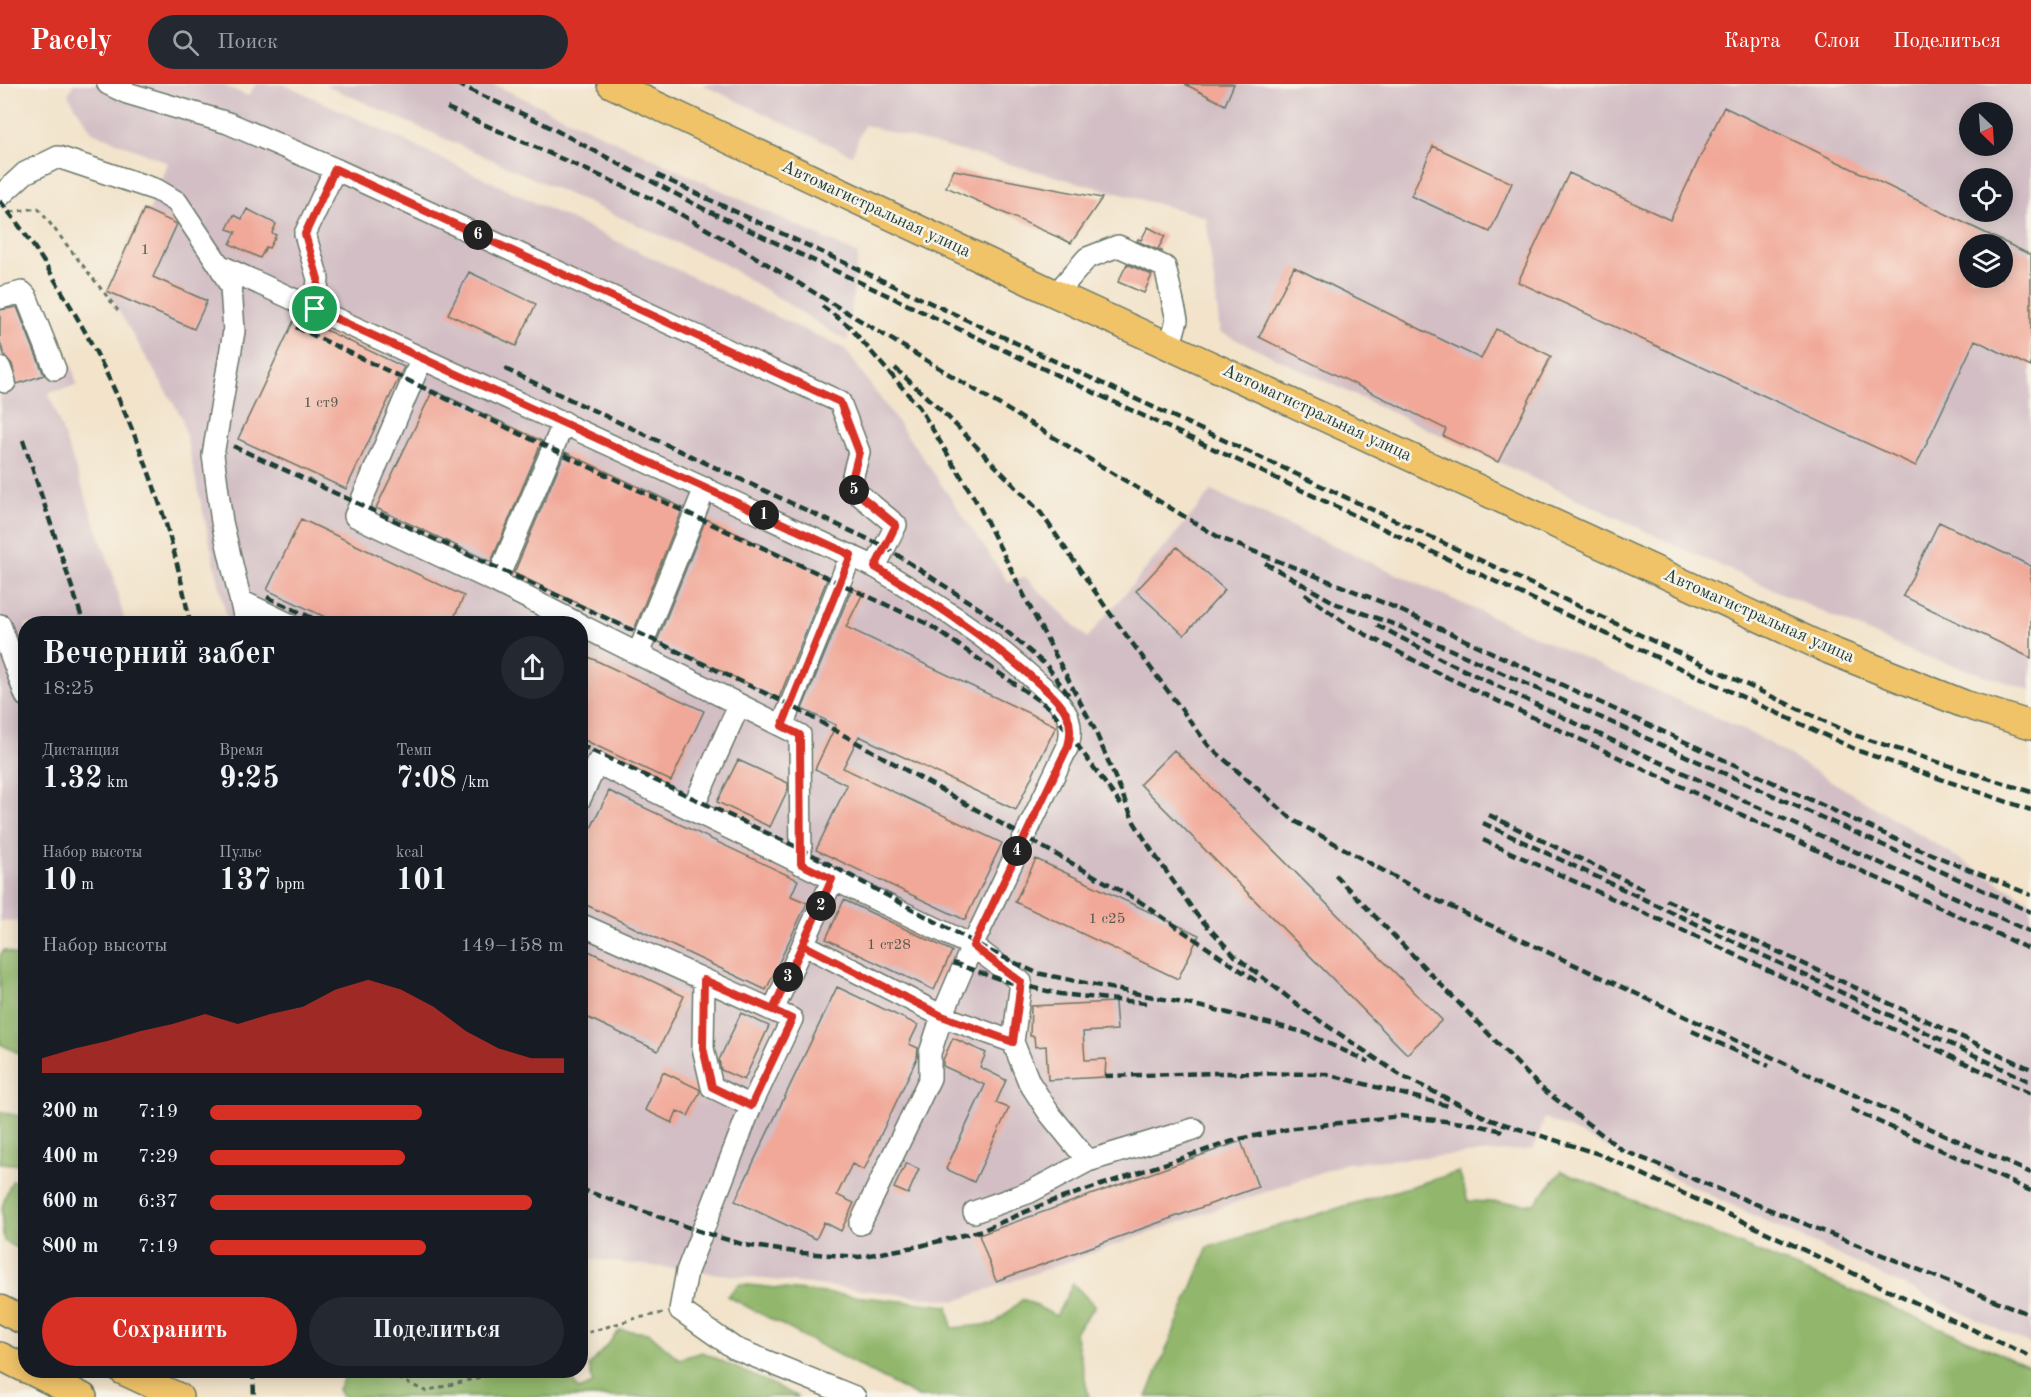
<!DOCTYPE html>
<html lang="ru">
<meta charset="utf-8">
<style>
:root{--surface:#171b24;--page:#242831;--text:#f1f3f6;--muted:#9ea1a6;--accent:#d93025}
body{margin:0;font-family:"Old Standard TT",serif;background:var(--page);color:var(--text);height:100vh;display:flex;flex-direction:column;font-size:22px;white-space:nowrap}
*{box-sizing:border-box;margin:0}
p{font-size:20px;color:var(--muted)}
.icon{flex:none;width:33px;height:33px;fill:none;stroke:currentColor;stroke-width:2;stroke-linecap:round;stroke-linejoin:round}
.map{position:relative;flex:1;overflow:hidden}
.panel{position:absolute;left:18px;top:532px;width:570px;height:762px;display:flex;flex-direction:column;background:var(--surface);border-radius:24px;box-shadow:0 3px 15px #0003}
.panel>*{flex:none}
.needle{width:39px;rotate:155deg}
.buttons{position:absolute;left:1959px;top:18px;display:grid;gap:12px}
.buttons a{display:grid;place-items:center;width:54px;height:54px;border-radius:50%;background:var(--surface);box-shadow:0 3px 15px #0003;font-size:30px}
.pin{position:absolute;display:grid;place-items:center;width:51px;height:51px;color:#fff;margin:-26px;border:3px solid #fff;border-radius:50%;box-shadow:0 2px 6px #0007}
.km{position:absolute;width:30px;height:30px;margin:-15px;border-radius:50%;background:#222;color:#fff;font-size:16px;line-height:30px;text-align:center}
.round{display:grid;place-items:center;flex:none;width:63px;height:63px;border-radius:32px;background:var(--page)}
.summary{display:flex;align-items:center;justify-content:space-between;height:102px;padding:0 24px}
h1{font-size:33px;font-weight:700;line-height:45px}
.stats{display:grid;grid-template-columns:repeat(3,1fr);gap:9px;height:102px;padding:6px 24px}
.stats div{display:grid;align-content:center}
.stats b{font-size:30px;font-weight:700}
.stats small{font-size:16px;font-weight:400}
.stats p{font-size:16px}
.chart{height:168px;padding:12px 24px}
.chart p{display:flex;justify-content:space-between}
.chart svg{width:100%;height:108px;margin-top:6px;fill:var(--accent);opacity:.7}
.action{display:flex;gap:12px;margin-top:auto;padding:12px 24px}
.action a{flex:1;height:69px;border-radius:36px;background:var(--accent);color:#fff;font-size:24px;font-weight:700;line-height:69px;text-align:center}
.action a+a{background:var(--page);color:var(--text)}
ul{padding:0 24px;list-style:none;font-size:20px}
li{display:grid;grid-template-columns:96px 72px 1fr;align-items:center;height:45px}
li i{height:15px;border-radius:8px;background:var(--accent)}
header{display:flex;align-items:center;gap:36px;box-sizing:border-box;height:84px;padding:0 30px;background:var(--accent);color:#fff}
header strong{font-size:28px}
nav{display:flex;gap:33px;margin-inline-start:auto;font-size:21px}
.search{width:420px;height:54px;background:var(--page);display:flex;align-items:center;gap:15px;box-sizing:border-box;padding:0 21px;border-radius:33px;color:var(--muted);font-size:22px}
.map>svg:first-child{display:block}
.industrial{fill:#d2bec4;fill-rule:evenodd}
.forest{fill:#92b76c;stroke:#587a50;stroke-width:1.5}
.building{fill:#f1a898;fill-rule:evenodd}
.lines{fill:none;stroke-linecap:round;stroke-linejoin:round}
.minor-casing{stroke:#697768;stroke-width:24}
.major-casing{stroke:#697768;stroke-width:30}
.path{stroke:#697768;stroke-width:3;stroke-dasharray:4.5 4.5;stroke-linecap:butt}
.minor{stroke:#fff;stroke-width:21}
.major{stroke:#f0c369;stroke-width:27}
.rail{stroke:#1f3d34;stroke-width:4.5;stroke-dasharray:9 4.5;stroke-linecap:butt}
.route-casing{stroke:#fff;stroke-width:12}
.route{stroke:#d93025;stroke-width:8}
.labels{text-anchor:middle;dominant-baseline:central;stroke-width:5;stroke-linejoin:round;paint-order:stroke}
.number-label{font-size:15px;fill:#54584d}
.street-label{font-size:18px;fill:#1f3d34;stroke:#f7f3e8}
</style>
<header>
<strong>Pacely</strong>
<div class="search"><svg class="icon" aria-label="search" viewBox="0 0 24 24"><circle cx="10" cy="10" r="6"/><path d="M15 15l6 6"/></svg>Поиск</div>
<nav><a>Карта</a><a>Слои</a><a>Поделиться</a></nav>
</header>
<div class="map">
<svg width="2031" height="1313" viewBox="0 0 2031 1313">
<rect width="100%" height="100%" fill="#f7f3e8"/>
<filter id="ink" filterUnits="userSpaceOnUse"><feTurbulence type="fractalNoise" baseFrequency=".0167" numOctaves="2"/><feDisplacementMap in="SourceGraphic" scale="12" xChannelSelector="R" yChannelSelector="G"/><feConvolveMatrix kernelMatrix="1 2 1 2 8 2 1 2 1" color-interpolation-filters="sRGB"/></filter>
<filter id="wash" filterUnits="userSpaceOnUse"><feTurbulence type="fractalNoise" baseFrequency=".008" numOctaves="4" result="noise"/><feDisplacementMap in="SourceGraphic" scale="24" xChannelSelector="R" yChannelSelector="G"/><feGaussianBlur stdDeviation="1.35" result="paint"/><feColorMatrix in="noise" values="0 0 0 0 0 0 0 0 0 0 0 0 0 0 0 0 0 1.4 0 .05"/><feComposite in="paint" operator="in"/></filter>
<g filter="url(#wash)">
<rect width="100%" height="100%" fill="#f2e3ca"/>
<path class="industrial" d="M 73,0 L 221,0 L 248,12 L 256,0 L 284,0 L 845,265 L 924,375 L 1008,498 L 1025,493 L 1087,554 L 1212,407 L 1757,652 L 2031,818 L 2031,1261 L 1545,1034 L 1533,1065 L 1347,1079 L 956,1217 L 581,1174 L 580,540 L 228,540 L 182,334 L 107,207 L 144,125 L 149,127 L 168,79 L 92,48 L 68,11 Z
M 323,0 L 493,0 L 858,170 L 847,257 L 724,180 Z
M 701,0 L 2031,0 L 2031,606 L 1912,568 L 1701,473 L 1220,248 L 1206,133 L 864,41 L 852,71 ZM 1970,28 L 2002,28 L 2002,62 L 1970,62 ZM 1970,94 L 2002,94 L 2002,128 L 1970,128 ZM 1970,160 L 2002,160 L 2002,194 L 1970,194 Z
M 29,199 L 33,204 L 51,245 L 72,283 L 77,301 L 49,309 L 114,493 L 125,540 L 26,540 L 25,838 L 0,837 L 0,209 Z"/>
<path class="forest" d="M 4,866 L 25,876 L 25,972 L 0,960 L 0,871 Z
M 0,1028 L 25,1033 L 25,1081 L 0,1079 Z
M 1562,1087 L 1913,1232 L 2031,1283 L 2031,1313 L 1147,1313 L 1208,1163 L 1459,1088 L 1468,1117 L 1534,1120 Z
M 12,1097 L 25,1097 L 25,1168 L 4,1157 C 0,1131 0,1120 12,1097 Z
M 739,1200 L 948,1222 L 952,1244 L 994,1240 L 1023,1215 L 1056,1232 L 1073,1200 L 1095,1222 L 1075,1248 L 1089,1313 L 918,1313 L 727,1212 Z
M 620,1246 L 649,1249 L 679,1275 L 702,1268 L 799,1313 L 342,1313 L 338,1305 L 348,1287 L 569,1287 L 578,1306 L 593,1300 L 589,1282 Z"/>
<g id="blocks">
<path class="building" d="M 1185,0 L 1234,0 L 1225,21 Z
M 1724,23 L 2031,171 L 2031,283 L 1975,256 L 1916,382 L 1518,198 L 1569,89 L 1670,136 ZM 1970,160 L 2002,160 L 2002,194 L 1970,194 Z
M 1433,62 L 1512,99 L 1490,148 L 1411,112 Z
M 954,86 L 1102,114 L 1071,159 L 946,103 Z
M 144,125 L 177,140 L 153,193 L 207,217 L 194,245 L 107,207 Z
M 247,125 L 276,140 L 272,149 L 276,151 L 269,164 L 266,163 L 260,174 L 230,160 L 236,148 L 227,145 L 234,131 L 242,135 Z
M 1148,143 L 1165,152 L 1158,165 L 1163,168 L 1137,157 L 1138,155 L 1141,156 Z
M 1127,180 L 1152,191 L 1144,209 L 1118,198 Z
M 1294,183 L 1481,275 L 1496,245 L 1551,272 L 1498,378 L 1443,352 L 1446,345 L 1259,253 Z
M 469,188 L 536,220 L 516,262 L 448,230 Z
M 17,223 L 44,291 L 17,300 L 12,280 L 5,272 L 0,259 L 0,226 Z
M 296,232 L 404,283 L 346,405 L 238,355 Z
M 433,306 L 542,357 L 491,478 L 376,424 Z
M 565,368 L 683,424 L 634,546 L 514,489 Z
M 301,435 L 464,512 L 451,540 L 340,540 L 267,506 Z
M 706,435 L 828,493 L 779,614 L 657,557 Z
M 1939,438 L 2031,482 L 2031,574 L 1903,512 Z
M 1177,463 L 1225,506 L 1184,551 L 1136,507 Z
M 852,504 L 863,509 L 846,543 L 1056,642 L 1016,726 L 859,652 L 843,684 L 1002,759 L 965,836 L 816,766 L 847,701 L 815,685 L 836,641 L 802,625 Z
M 580,569 L 704,627 L 671,697 L 580,654 Z
M 1174,666 L 1442,936 L 1407,970 L 1140,700 Z
M 738,676 L 788,699 L 788,705 L 770,743 L 717,718 Z
M 609,707 L 798,796 L 791,812 L 807,819 L 766,906 L 580,818 L 580,767 Z
M 1036,775 L 1199,851 L 1178,895 L 1015,818 Z
M 844,816 L 952,867 L 934,906 L 826,855 Z
M 580,863 L 684,912 L 658,967 L 580,930 Z
M 837,903 L 918,941 L 909,960 L 918,964 L 917,974 L 864,1086 L 852,1080 L 837,1111 L 854,1119 L 841,1147 L 824,1138 L 816,1155 L 735,1117 Z
M 1115,918 L 1117,946 L 1083,948 L 1085,976 L 1106,975 L 1105,993 L 1048,996 L 1046,962 L 1035,963 L 1034,952 L 1030,952 L 1031,922 Z
M 741,929 L 769,942 L 744,996 L 721,986 L 719,976 Z
M 953,954 L 986,969 L 980,983 L 1006,996 L 996,1019 L 1009,1024 L 974,1098 L 946,1085 L 985,1001 L 943,982 L 943,976 Z
M 663,988 L 699,1005 L 700,1008 L 688,1032 L 677,1027 L 672,1039 L 645,1026 Z
M 1241,1057 L 1258,1103 L 996,1197 L 979,1151 Z
M 906,1079 L 919,1085 L 908,1110 L 894,1104 Z"/>
</g>
</g>
<g filter="url(#ink)">
<use href="#blocks" fill-opacity="0" stroke="#697768" stroke-width="1.5"/>
<g class="lines">
<defs>
<path id="minor" d="M 108,0 L 127,9 L 228,39 L 335,85
M 0,112 L 25,89 L 58,73 L 157,106 L 177,118 L 219,181 L 231,203 L 234,247 L 213,371 L 222,438 L 246,540
M 219,181 L 875,483 C 932,517 987,552 1036,597 C 1047,607 1060,617 1067,631 C 1071,641 1071,652 1068,662 L 974,858 L 942,932 L 1013,958
M 1056,210 L 1087,174 L 1118,162 L 1165,183 L 1177,236 L 1170,261
M 0,214 L 22,208 L 26,212 L 55,285
M 315,225 L 318,195 L 305,150 L 335,85 L 840,318 L 859,368 L 850,403 L 896,441 L 875,483
M 422,274 L 355,432 L 496,498 L 579,540
M 0,284 L 5,298
M 496,498 L 564,338
M 241,517 L 289,540
M 0,541 L 26,612
M 580,541 L 800,651 L 801,780
M 638,570 L 705,404
M 782,642 L 851,471
M 580,715 L 597,679 L 833,795 L 973,862 L 1021,898 L 1013,958 L 1029,998 L 1049,1029 L 1088,1077
M 692,726 L 739,621
M 580,840 L 792,935 L 751,1022 L 687,1187 L 680,1226 L 734,1264 L 855,1313
M 803,860 L 942,932 L 930,969 L 930,994 L 860,1140
M 704,896 L 703,964 L 712,1003 L 751,1022
M 773,926 L 833,795
M 974,1128 L 1030,1108 L 1088,1077 L 1194,1045"/>
<path id="major" d="M 611,0 L 1056,210 L 1829,566 L 1964,620 L 2031,641
M 0,1225 L 26,1238
M 0,1272 L 26,1285
M 31,1287 L 83,1313
M 123,1287 L 179,1313"/>
</defs>
<use href="#minor" class="minor-casing"/>
<use href="#major" class="major-casing"/>
<path class="path" d="M 11,128 L 38,124 L 120,229
M 580,1251 L 633,1235 L 663,1229
M 382,1287 L 425,1307 L 506,1287"/>
<use href="#minor" class="minor"/>
<use href="#major" class="major"/>
<path class="rail" d="M 457,0 L 542,39 L 704,125 L 1611,552 L 1859,667 L 2031,726
M 447,24 L 659,118 L 747,168 L 1220,454 L 1389,521 L 1904,759 L 2031,811
M 657,91 L 1854,651 L 2031,708
M 0,117 C 32,156 58,200 83,244 C 134,337 171,435 190,540
M 822,222 L 849,242 L 919,323 L 979,422 L 1032,527 L 1094,644 L 1134,738 L 1152,767 L 1196,830 L 1235,872 L 1307,928 L 1400,991 L 1491,1036 L 1602,1071 L 2031,1273
M 296,243 L 642,408 L 928,540 L 1051,625 L 1121,721
M 895,284 L 948,333 L 1041,429 L 1109,528 L 1208,661 L 1293,736 L 1432,814 L 1825,998 L 2031,1089
M 505,285 L 885,463 L 983,527 L 1047,582 L 1070,613
M 23,356 L 84,540
M 233,362 L 645,552 L 790,621 L 1139,817 L 1259,899
M 1265,479 L 1337,520 L 1396,541 L 2031,828
M 1305,510 L 1348,541 L 1438,589 L 2031,866
M 267,513 L 325,540
M 1377,541 L 1443,576 L 1594,648 L 2031,848
M 580,661 L 801,765 L 990,867 L 1037,889 L 1212,925 L 1303,948 L 1369,978
M 1489,731 L 1645,806
M 1483,739 L 2031,998
M 1483,756 L 1702,855 L 2031,1010
M 1335,791 L 1540,1003 L 1622,1066 L 2031,1231
M 1666,816 L 2031,985
M 953,879 L 1005,897 L 1060,910 L 1146,919
M 1692,947 L 1769,982
M 1105,992 L 1213,989 L 1326,990 L 1449,1022
M 1851,1025 L 2031,1107
M 580,1105 L 702,1148 L 745,1161 L 802,1169 L 859,1173 L 920,1162 L 983,1146 L 1044,1120 L 1239,1055 L 1294,1044 L 1401,1032 L 1472,1040 L 1503,1047
M 253,1287 L 254,1313"/>
</g>
</g>
<g class="lines" filter="url(#ink)">
<defs>
<path id="route" d="M 315,225 L 851,471 L 782,642 L 800,651 L 801,780 L 832,795 L 773,926 L 792,935 L 751,1022 L 712,1003 L 703,964 L 704,896 L 773,926 L 803,861 L 942,932 L 1013,958 L 1021,898 L 973,862 L 1068,662 C 1071,652 1071,641 1067,631 C 1060,617 1047,607 1036,597 C 987,553 932,517 875,483 L 896,441 L 850,403 L 859,368 L 840,318 L 335,85 L 305,150 L 318,195 L 315,225"/>
</defs>
<use href="#route" class="route-casing"/>
<use href="#route" class="route"/>
</g>
<g class="labels">
<g class="number-label">
<text x="145" y="166">1</text>
<text x="321" y="319">1 ст9</text>
<text x="1107" y="835">1 с25</text>
<text x="889" y="861">1 ст28</text>
</g>
<g class="street-label">
<text transform="translate(876 125) rotate(25)">Автомагистральная улица</text>
<text transform="translate(1317 329) rotate(25)">Автомагистральная улица</text>
<text transform="translate(1759 532) rotate(24)">Автомагистральная улица</text>
</g>
</g>
</svg>
<div class="buttons">
<a><svg class="needle" viewBox="-14 -14 28 28"><path d="M0-13l5 13h-10z" fill="#e53935"/><path d="M0 13l5-13h-10z" fill="#9ea1a6"/></svg></a>
<a><svg class="icon" aria-label="locate" viewBox="0 0 24 24"><circle cx="12" cy="12" r="6"/><path d="M12 2v4M12 18v4M2 12h4M18 12h4"/></svg></a>
<a><svg class="icon" aria-label="layers" viewBox="0 0 24 24"><path d="M12 4l9 5-9 5-9-5zM3 14l9 5 9-5"/></svg></a>
</div>
<div class="pin" style="left:315px;top:225px;background:#1e9e55"><svg class="icon" aria-label="arrive" viewBox="0 0 24 24"><path d="M6 21V4h12l-3 4 3 4H6"/></svg></div>
<b class="km" style="left:764px;top:431px">1</b>
<b class="km" style="left:821px;top:822px">2</b>
<b class="km" style="left:788px;top:893px">3</b>
<b class="km" style="left:1017px;top:767px">4</b>
<b class="km" style="left:854px;top:406px">5</b>
<b class="km" style="left:478px;top:151px">6</b>
<section class="panel">
<div class="summary"><div><h1>Вечерний забег</h1><p>18:25</p></div><a class="round"><svg class="icon" aria-label="share" viewBox="0 0 24 24"><path d="M12 15V3M7 8l5-5 5 5M5 13v7h14v-7"/></svg></a></div>
<div class="stats">
<div><p>Дистанция</p><b>1.32<small> km</small></b></div>
<div><p>Время</p><b>9:25</b></div>
<div><p>Темп</p><b>7:08<small> /km</small></b></div>
</div>
<div class="stats">
<div><p>Набор высоты</p><b>10<small> m</small></b></div>
<div><p>Пульс</p><b>137<small> bpm</small></b></div>
<div><p>kcal</p><b>101</b></div>
</div>
<div class="chart"><p><span>Набор высоты</span>149–158 m</p>
<svg viewBox="0 0 160 44" preserveAspectRatio="none"><path d="M0 44V38L10 34L20 31L30 27L40 24L50 20L60 24L70 20L80 17L90 10L100 6L110 10L120 17L130 27L140 34L150 38L160 38V44z"/></svg>
</div>
<ul>
<li><b>200 m</b>7:19<i style="width:60%"></i></li>
<li><b>400 m</b>7:29<i style="width:55%"></i></li>
<li><b>600 m</b>6:37<i style="width:91%"></i></li>
<li><b>800 m</b>7:19<i style="width:61%"></i></li>
</ul>
<div class="action"><a>Сохранить</a><a>Поделиться</a></div>
</section>
</div>
